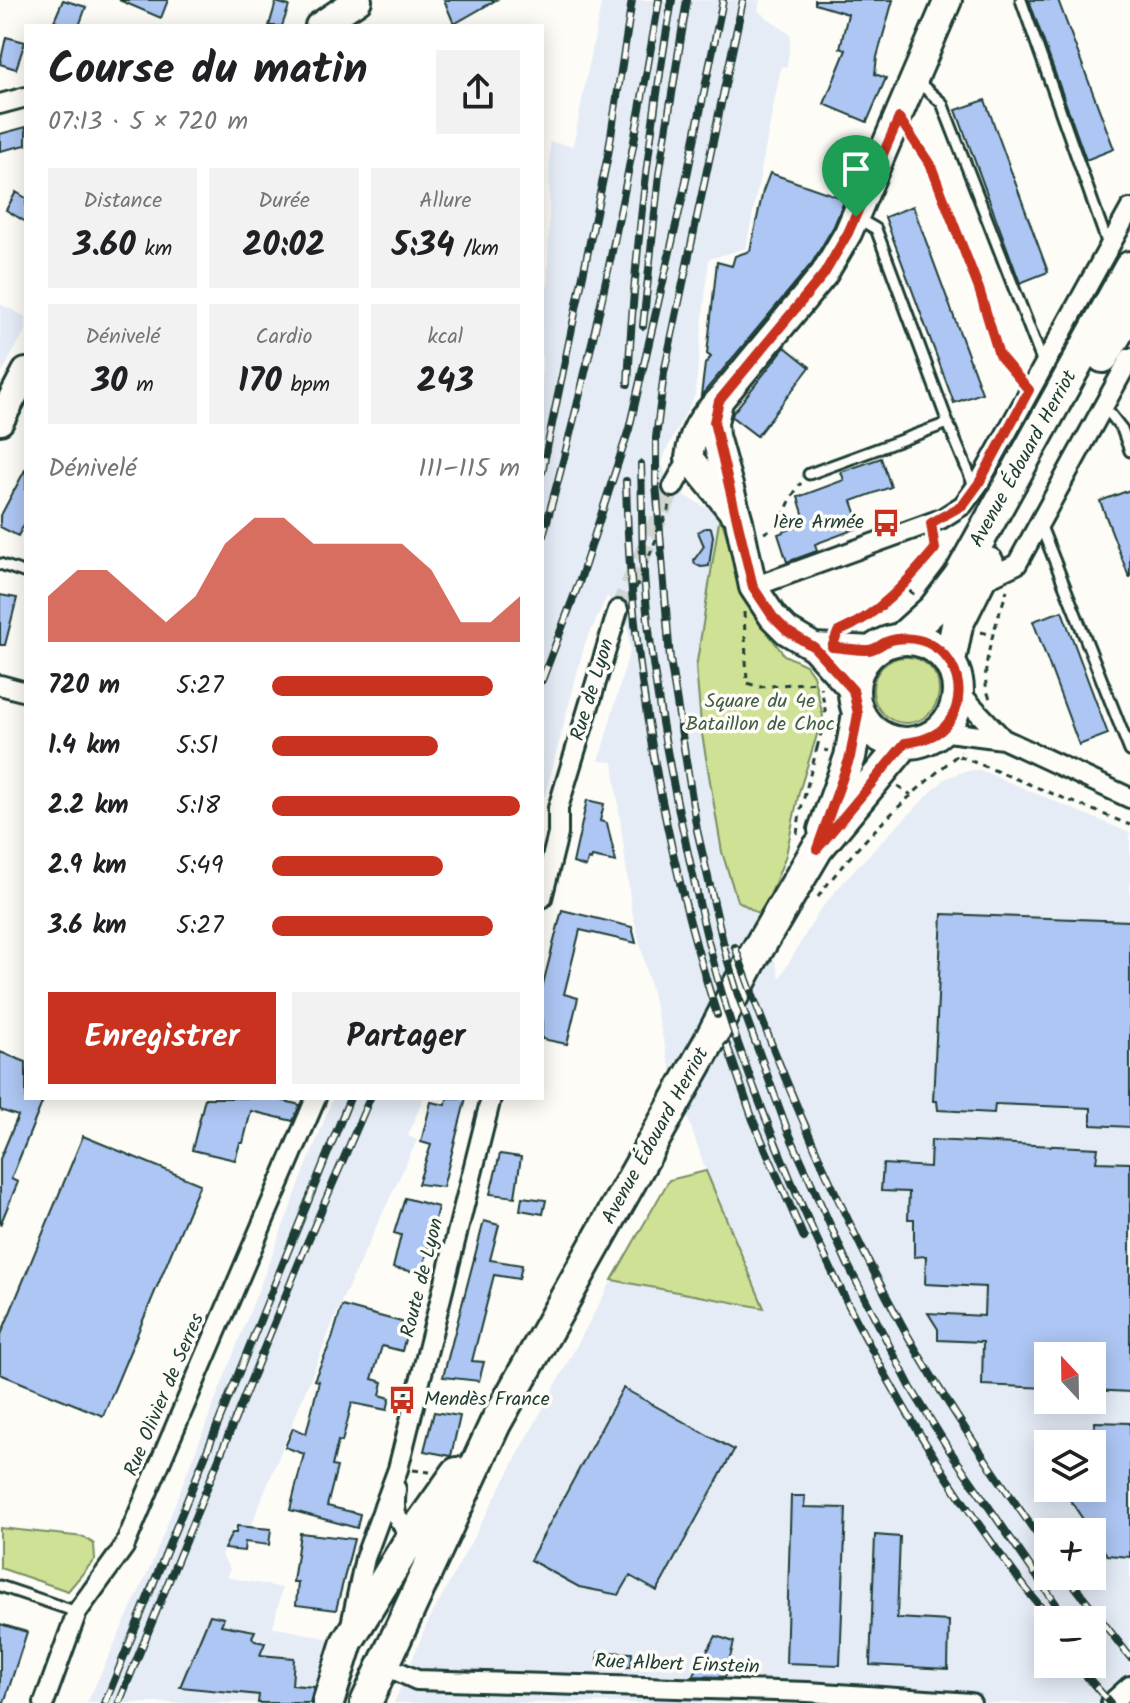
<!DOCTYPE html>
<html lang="fr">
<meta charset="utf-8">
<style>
:root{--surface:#fff;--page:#f2f2f2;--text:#202124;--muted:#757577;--accent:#c8321e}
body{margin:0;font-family:Kalam,sans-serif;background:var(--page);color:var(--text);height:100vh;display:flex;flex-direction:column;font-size:30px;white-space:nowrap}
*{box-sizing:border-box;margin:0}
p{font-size:26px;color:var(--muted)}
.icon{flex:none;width:44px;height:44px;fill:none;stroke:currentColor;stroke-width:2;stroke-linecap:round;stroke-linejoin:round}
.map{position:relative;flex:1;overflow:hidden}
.details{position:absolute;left:24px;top:24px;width:520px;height:1076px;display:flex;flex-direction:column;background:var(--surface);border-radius:0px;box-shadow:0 4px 20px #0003}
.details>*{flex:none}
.needle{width:52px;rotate:338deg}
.tools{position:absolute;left:1034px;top:1342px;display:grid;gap:16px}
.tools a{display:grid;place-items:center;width:72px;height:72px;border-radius:0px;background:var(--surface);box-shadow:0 4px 20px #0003;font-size:40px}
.pin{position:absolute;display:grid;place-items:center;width:68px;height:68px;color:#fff;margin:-82px -34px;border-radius:50% 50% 50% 0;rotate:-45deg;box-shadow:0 0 8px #0007}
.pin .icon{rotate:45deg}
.round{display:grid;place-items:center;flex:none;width:84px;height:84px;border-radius:0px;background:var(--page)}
.overview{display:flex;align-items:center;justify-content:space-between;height:136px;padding:0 24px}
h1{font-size:44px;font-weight:600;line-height:60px}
.metrics{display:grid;grid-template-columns:repeat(3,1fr);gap:12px;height:136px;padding:8px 24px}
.metrics div{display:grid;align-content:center;border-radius:0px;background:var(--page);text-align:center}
.metrics b{font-size:34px;font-weight:600}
.metrics small{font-size:22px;font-weight:400}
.metrics p{font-size:22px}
.chart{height:224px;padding:16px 24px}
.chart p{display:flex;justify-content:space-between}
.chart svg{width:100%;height:144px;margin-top:8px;fill:var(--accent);opacity:.7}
.action{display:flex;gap:16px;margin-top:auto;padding:16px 24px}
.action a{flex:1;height:92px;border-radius:0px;background:var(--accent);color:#fff;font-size:32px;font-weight:600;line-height:92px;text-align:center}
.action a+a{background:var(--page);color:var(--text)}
ul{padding:0 24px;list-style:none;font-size:26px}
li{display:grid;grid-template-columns:128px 96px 1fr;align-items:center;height:60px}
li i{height:20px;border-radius:10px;background:var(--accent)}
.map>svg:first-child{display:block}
.built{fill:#e5ecf6;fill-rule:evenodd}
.green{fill:#cfe195;stroke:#778f64;stroke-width:2}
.building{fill:#adc6f3;stroke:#1f3d34;stroke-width:2}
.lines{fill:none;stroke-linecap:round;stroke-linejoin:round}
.street-tunnel{stroke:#d1d6d0;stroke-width:18;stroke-dasharray:18 9;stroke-linecap:butt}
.lane-casing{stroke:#1f3d34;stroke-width:15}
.street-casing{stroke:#1f3d34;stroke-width:24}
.secondary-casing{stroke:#1f3d34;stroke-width:32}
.primary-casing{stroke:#1f3d34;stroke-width:36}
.path{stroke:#1f3d34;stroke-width:3;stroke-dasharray:6 6;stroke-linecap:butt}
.lane{stroke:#fdfcf7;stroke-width:9}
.street{stroke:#fdfcf7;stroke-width:18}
.secondary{stroke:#fdfcf7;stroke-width:26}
.primary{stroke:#fdfcf7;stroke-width:30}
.rail-casing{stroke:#1f3d34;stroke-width:8}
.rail{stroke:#fdfcf7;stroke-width:5;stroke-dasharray:15;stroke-linecap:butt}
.route-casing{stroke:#fff;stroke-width:16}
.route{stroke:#c8321e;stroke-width:10}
.labels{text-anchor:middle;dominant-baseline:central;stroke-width:7;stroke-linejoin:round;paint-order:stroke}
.street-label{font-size:20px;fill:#1f3d34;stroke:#fdfcf7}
.poi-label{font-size:20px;fill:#1f3d34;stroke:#fdfcf7;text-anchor:end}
.park-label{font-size:20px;fill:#425e47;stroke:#fdfcf7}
</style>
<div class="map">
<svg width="1130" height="1703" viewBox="0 0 1130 1703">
<rect width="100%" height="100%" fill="#fdfcf7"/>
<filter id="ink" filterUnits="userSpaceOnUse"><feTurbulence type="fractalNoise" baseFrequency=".0125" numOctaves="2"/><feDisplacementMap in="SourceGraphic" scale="16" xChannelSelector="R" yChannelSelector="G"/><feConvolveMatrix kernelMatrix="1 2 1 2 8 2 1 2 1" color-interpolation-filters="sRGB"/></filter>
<g filter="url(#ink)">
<path class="built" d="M 602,0 L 760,0 L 758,11 L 791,35 L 787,66 L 781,67 L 746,248 L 709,259 L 695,395 L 666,451 L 662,463 L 667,482 L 678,492 L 720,515 L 696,668 L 702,734 L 722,852 L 737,900 L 762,916 L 780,978 L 819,911 L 853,871 L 927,796 L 945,779 L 959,773 L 973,770 L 985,772 L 1130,833 L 1130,1703 L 394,1703 L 427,1624 L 612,1280 L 764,1307 L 706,1171 L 669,1063 L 631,906 L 613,762 L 599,761 L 630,649 L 628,624 L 607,596 L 585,643 L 545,796 L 542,796 L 542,305 L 548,285 L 550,142 L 573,146 ZM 1048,1356 L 1092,1356 L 1092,1400 L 1048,1400 ZM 1048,1444 L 1092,1444 L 1092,1488 L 1048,1488 ZM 1048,1532 L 1092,1532 L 1092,1576 L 1048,1576 ZM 1048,1620 L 1092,1620 L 1092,1664 L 1048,1664 Z
M 0,304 L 26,317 L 26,329 L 0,376 Z
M 333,1098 L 423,1098 L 408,1136 L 417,1140 L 343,1298 L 250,1528 L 235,1525 L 221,1555 L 230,1569 L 226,1577 L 282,1588 L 273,1627 L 331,1639 L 315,1703 L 87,1703 L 152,1563 Z"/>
<path class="green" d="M 720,515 L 744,591 L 759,621 L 784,655 L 806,665 L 813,675 L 823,716 L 799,792 L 786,855 L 762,916 L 737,900 L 722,852 L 702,734 L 696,668 Z
M873 690a33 33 0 1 1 66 0a33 33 0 1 1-66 0Z
M 706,1171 L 764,1308 L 612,1280 L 669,1180 Z
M 0,1528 L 84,1537 L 94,1544 L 95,1559 L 68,1591 L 0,1568 Z"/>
<path class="building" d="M 63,0 L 86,7 L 79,26 L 66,26 L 54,21 Z
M 119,0 L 168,0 L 161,18 Z
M 444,0 L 496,0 L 454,24 Z
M 815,0 L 893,0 L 877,57 L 875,74 L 886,78 L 867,122 L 824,104 L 846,50 L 840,48 L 848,14 L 815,4 Z
M 1029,0 L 1058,0 L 1114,149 L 1086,160 Z
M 276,2 L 289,6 L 282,26 L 269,26 Z
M 6,37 L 25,42 L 16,69 L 0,64 Z
M 985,100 L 1048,272 L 1020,283 L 956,110 Z
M 26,127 L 26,145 L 0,151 L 0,134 Z
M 770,173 L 845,199 L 834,226 L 812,263 L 701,396 L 705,364 L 711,357 L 707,354 L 717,262 L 732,266 L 735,256 L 750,251 L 763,191 Z
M 16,192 L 26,198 L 26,222 L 6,210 Z
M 913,206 L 982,393 L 954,403 L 885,217 Z
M 785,347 L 810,367 L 757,436 L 732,417 L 733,413 Z
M 881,458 L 891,487 L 852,501 L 861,527 L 815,544 L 817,551 L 787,562 L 778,534 L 806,523 L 798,497 L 844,480 L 841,472 Z
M 26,468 L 26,521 L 18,536 L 0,527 L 0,517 Z
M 1130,490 L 1130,577 L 1129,577 L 1100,501 Z
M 705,528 L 711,528 L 713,536 L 709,566 L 701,567 L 695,564 L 694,560 L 704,546 L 698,532 Z
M 0,595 L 17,598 L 5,645 L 0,645 Z
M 1062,611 L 1108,734 L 1079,745 L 1033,621 Z
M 587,800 L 604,804 L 600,821 L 607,823 L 616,862 L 592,857 L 591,860 L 588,859 L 586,867 L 573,863 Z
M 562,910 L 632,927 L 636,943 L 580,930 L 564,994 L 578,998 L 567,1044 L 542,1039 L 542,988 Z
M 942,914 L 1130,921 L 1130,1127 L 1091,1125 L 1091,1108 L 995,1104 L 994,1113 L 938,1110 L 937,1101 L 933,1101 Z
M 0,1052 L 26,1062 L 26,1098 L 44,1098 L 11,1179 L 18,1182 L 0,1225 L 0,1159 L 18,1116 L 0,1110 Z
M 205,1098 L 273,1098 L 300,1105 L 293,1121 L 251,1111 L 243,1143 L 240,1143 L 235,1160 L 192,1150 Z
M 447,1098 L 466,1098 L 443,1187 L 418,1184 L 431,1145 L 421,1142 L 431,1102 L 446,1105 Z
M 83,1136 L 200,1184 L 103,1416 L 0,1374 L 0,1337 Z
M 931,1140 L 1098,1148 L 1096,1162 L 1130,1163 L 1130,1392 L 1092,1390 L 1092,1356 L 1048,1356 L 1048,1388 L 982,1385 L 983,1342 L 938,1340 L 938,1329 L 928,1313 L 984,1316 L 985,1287 L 925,1284 L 926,1256 L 914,1257 L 914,1219 L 908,1219 L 909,1192 L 881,1191 L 883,1164 L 930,1167 Z
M 500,1154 L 521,1157 L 515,1197 L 490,1194 Z
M 522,1197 L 546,1200 L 543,1214 L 520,1210 Z
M 405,1198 L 438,1207 L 422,1273 L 393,1268 L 401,1235 L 394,1233 Z
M 484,1221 L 499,1225 L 490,1260 L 522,1265 L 519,1279 L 494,1275 L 472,1361 L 484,1362 L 479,1381 L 443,1377 Z
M 342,1306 L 409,1324 L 402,1351 L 382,1346 L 372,1379 L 383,1382 L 380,1395 L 390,1398 L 387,1410 L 352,1403 L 342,1442 L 338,1441 L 332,1466 L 337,1467 L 327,1506 L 360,1514 L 357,1528 L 290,1510 L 304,1454 L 285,1447 L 293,1428 L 306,1434 L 319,1381 L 314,1380 L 332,1339 Z
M 623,1388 L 734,1450 L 657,1591 L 630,1576 L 619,1595 L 579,1587 L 530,1560 Z
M 434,1412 L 460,1416 L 451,1456 L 424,1451 Z
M 1095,1422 L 1130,1423 L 1130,1557 L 1107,1555 L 1062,1488 L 1092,1488 Z
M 791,1496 L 805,1496 L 804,1507 L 846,1508 L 840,1665 L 786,1663 Z
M 237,1526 L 271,1529 L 269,1545 L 245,1542 L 244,1551 L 224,1549 L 232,1533 L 236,1533 Z
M 300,1533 L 354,1539 L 336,1610 L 296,1605 L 298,1582 L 293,1582 Z
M 875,1535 L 900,1537 L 897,1618 L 949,1621 L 948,1669 L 870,1665 Z
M 210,1615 L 224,1618 L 221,1625 L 255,1631 L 252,1637 L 255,1641 L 265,1643 L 260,1655 L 294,1658 L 292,1685 L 314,1687 L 310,1703 L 258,1703 L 259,1695 L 180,1687 Z
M 0,1624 L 27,1632 L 4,1703 L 0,1703 Z
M 716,1636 L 734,1642 L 725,1677 L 693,1676 Z
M 598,1652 L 632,1653 L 631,1667 L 598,1666 Z"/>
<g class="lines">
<path class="street-tunnel" d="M 618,610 L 673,487"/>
<defs>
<path id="lane" d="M 1021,0 L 1108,245
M 918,82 L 942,103 L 1043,363
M 1104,406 L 1122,429 L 1130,451
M 948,423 L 975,488
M 809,474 L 948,423 L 876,229 L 859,219
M 1040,524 L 1130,751
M 0,564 L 26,573
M 0,1586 L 77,1612"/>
<path id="street" d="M 0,104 L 26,97
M 673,487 L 689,458
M 979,582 L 1017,564 L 1130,358
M 753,587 L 941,519 L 963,505 L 979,483 L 1130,209
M 0,685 L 26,692
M 959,692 L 1003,739
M 940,731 L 1003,739 L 1130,798
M 542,898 L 558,834 L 558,808 L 618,610
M 396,1489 C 393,1514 395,1519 413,1535
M 352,1620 L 365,1558 L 398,1469 L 491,1098
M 384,1665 L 417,1680 L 808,1692 L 971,1703
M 44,1703 L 77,1612 L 124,1547 L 316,1098
M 1111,1703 L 1130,1686"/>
<path id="secondary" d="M 319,26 L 358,0
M 719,402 L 714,422 L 715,436 L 739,521 L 753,587 L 773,617 L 787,631 L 814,647 L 853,690
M 0,421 L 26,372
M 689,458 C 692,433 701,418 719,401 L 824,274 L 848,233 L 948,0
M 689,458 L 732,511
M 814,647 L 872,650"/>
<path id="primary" d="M 1103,357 L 1130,311
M 902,638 L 934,609 L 960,575 L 1130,267
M854 691a52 52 0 1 1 104 0a52 52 0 1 1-104 0Z
M 950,661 L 957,625 L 988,563
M 824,830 L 850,757 L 858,714
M 328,1703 L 347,1642 L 413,1535 L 457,1473
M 366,1703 L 495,1424 L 710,1040 L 752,959 L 817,849 L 905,743"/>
</defs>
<use href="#lane" class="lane-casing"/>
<use href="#street" class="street-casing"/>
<use href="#secondary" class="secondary-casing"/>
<use href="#primary" class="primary-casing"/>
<path class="path" d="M 912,138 L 931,166 L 979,289 L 999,355 L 1018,377
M 764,533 C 786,522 787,500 801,483
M 903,586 L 935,549 L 935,538
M 631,600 L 671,503
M 744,612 L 747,683 L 759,687 L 815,682
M 853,626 L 903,586 L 916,596
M 981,632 L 993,635
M 990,698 C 976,673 999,617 1007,590
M 817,748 L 826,715 L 821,687
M 959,756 L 1130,825
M 898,786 L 911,795
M 797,834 L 800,813 L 817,748 L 828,751
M 818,897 C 857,843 909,795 961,752
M 413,1470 L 430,1472"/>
<use href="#lane" class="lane"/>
<use href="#street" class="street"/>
<use href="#secondary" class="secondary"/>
<use href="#primary" class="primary"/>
<defs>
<path id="rail" d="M 743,0 L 664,373 L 656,438 L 656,483 L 670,659 L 697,830 L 726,955 L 738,995 L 787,1129 L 848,1265 L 911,1388 L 948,1448 L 1067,1620
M 643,326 L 659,175 L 687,0
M 628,384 C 634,254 650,127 672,0
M 641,464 C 642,495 642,527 643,558 C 648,654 665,750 686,844 C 700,908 714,975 736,1038 C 809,1247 911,1449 1051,1620
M 542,472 L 608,155 L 632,0
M 626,481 C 630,659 663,845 717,1015
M 542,539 C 592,362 629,181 659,0
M 542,680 L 579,583 L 629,429 L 683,195 L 723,0
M 735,947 C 783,1081 839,1212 908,1336 C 950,1410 999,1480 1048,1550
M 727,1045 L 753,1120 L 804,1238
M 1067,1576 L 1130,1657
M 1076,1664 L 1110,1703
M 105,1703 L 350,1098
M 119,1703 L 307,1243 L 370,1098"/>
</defs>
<use href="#rail" class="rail-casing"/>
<use href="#rail" class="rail"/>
</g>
</g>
<g class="lines" filter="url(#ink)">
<defs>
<path id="route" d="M 899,118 L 931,166 L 979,289 L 999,355 L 1029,390 L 979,483 L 963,505 L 931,523 L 935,549 C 907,582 879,615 838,632 L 832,647 C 844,648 857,650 869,650 C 876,649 880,645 886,642 C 899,637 915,637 928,643 C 962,659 970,707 940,731 C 929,739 918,741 905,743 L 817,849 L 850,757 L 858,714 L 853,690 L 814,647 L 787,631 L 773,617 L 753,587 L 714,422 L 719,401 L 824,274 L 848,233 Z"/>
</defs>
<use href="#route" class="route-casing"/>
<use href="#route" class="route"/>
</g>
<defs>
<symbol id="bus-bare" viewBox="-9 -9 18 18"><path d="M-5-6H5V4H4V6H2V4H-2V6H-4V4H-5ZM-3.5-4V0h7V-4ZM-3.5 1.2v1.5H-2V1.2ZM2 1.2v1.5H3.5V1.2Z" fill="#c8321e" stroke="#fdfcf7" stroke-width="2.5" paint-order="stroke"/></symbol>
</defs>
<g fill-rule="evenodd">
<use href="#bus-bare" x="866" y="503" width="40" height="40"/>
<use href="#bus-bare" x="382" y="1380" width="40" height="40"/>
</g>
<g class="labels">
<g class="street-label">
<text transform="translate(1024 459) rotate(-61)">Avenue Édouard Herriot</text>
<text transform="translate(593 690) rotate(-73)">Rue de Lyon</text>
<text transform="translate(656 1136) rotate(-61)">Avenue Édouard Herriot</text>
<text transform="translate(423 1278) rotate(-76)">Route de Lyon</text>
<text transform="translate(165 1395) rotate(-67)">Rue Olivier de Serres</text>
<text transform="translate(677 1665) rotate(2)">Rue Albert Einstein</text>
</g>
<g class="poi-label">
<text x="864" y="523">1ère Armée</text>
<text x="424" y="1400" text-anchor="start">Mendès France</text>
</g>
<g class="park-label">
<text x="760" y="702">Square du 4e<tspan x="760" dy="23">Bataillon de Choc</tspan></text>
</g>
</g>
</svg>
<div class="tools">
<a><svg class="needle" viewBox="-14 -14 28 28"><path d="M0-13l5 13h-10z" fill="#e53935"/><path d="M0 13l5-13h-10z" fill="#757577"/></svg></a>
<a><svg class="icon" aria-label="layers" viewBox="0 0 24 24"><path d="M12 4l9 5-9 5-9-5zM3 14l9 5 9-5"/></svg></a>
<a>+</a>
<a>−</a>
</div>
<div class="pin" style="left:856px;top:217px;background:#1e9e55"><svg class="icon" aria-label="arrive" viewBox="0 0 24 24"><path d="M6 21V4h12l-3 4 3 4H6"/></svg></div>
<section class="details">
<div class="overview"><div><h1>Course du matin</h1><p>07:13 · 5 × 720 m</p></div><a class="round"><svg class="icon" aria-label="share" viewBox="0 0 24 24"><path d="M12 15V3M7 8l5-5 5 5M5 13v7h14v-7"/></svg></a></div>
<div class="metrics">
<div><p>Distance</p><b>3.60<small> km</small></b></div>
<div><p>Durée</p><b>20:02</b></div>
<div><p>Allure</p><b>5:34<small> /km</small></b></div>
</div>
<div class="metrics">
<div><p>Dénivelé</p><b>30<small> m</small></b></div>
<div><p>Cardio</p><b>170<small> bpm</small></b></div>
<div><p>kcal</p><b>243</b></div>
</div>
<div class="chart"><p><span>Dénivelé</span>111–115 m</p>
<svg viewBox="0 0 160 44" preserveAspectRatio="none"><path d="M0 44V30L10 22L20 22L30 30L40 38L50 30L60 14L70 6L80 6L90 14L100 14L110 14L120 14L130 22L140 38L150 38L160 30V44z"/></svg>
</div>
<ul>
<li><b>720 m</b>5:27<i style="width:89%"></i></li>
<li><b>1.4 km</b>5:51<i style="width:67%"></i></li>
<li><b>2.2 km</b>5:18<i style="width:100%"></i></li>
<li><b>2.9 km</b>5:49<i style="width:69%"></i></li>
<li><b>3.6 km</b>5:27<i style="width:89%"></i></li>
</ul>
<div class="action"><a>Enregistrer</a><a>Partager</a></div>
</section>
</div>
